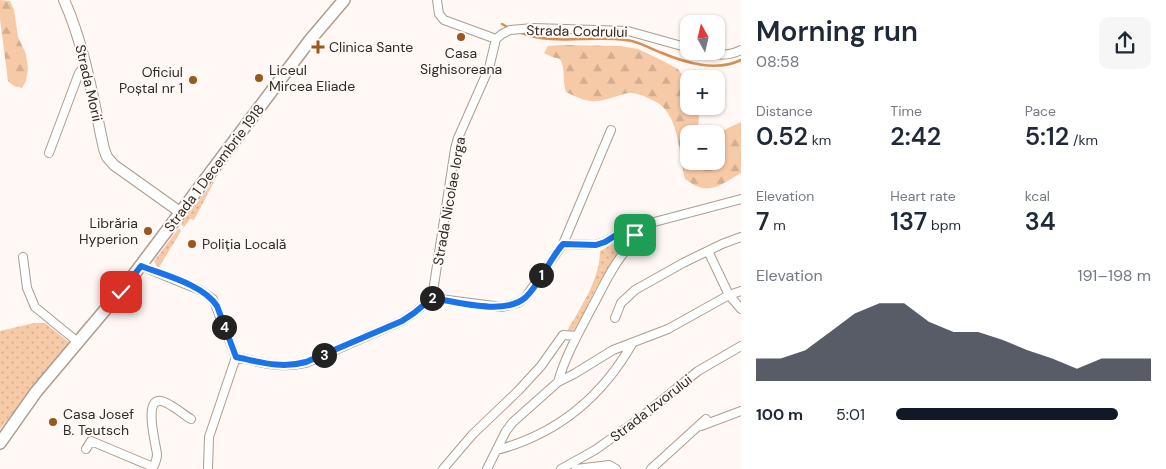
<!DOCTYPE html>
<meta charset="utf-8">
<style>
:root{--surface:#fff;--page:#f6f6f7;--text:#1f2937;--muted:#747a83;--accent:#111827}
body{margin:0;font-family:"DM Sans",sans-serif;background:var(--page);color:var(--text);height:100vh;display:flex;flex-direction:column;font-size:19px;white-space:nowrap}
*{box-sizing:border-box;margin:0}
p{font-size:16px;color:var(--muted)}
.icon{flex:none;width:28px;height:28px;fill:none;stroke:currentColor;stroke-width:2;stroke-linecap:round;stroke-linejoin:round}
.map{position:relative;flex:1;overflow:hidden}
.sheet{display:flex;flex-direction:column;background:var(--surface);width:425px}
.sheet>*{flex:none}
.needle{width:32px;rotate:352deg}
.tools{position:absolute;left:680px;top:15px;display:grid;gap:10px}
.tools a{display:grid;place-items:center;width:45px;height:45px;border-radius:10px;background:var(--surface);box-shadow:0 1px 4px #0004;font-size:25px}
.pin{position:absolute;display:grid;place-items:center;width:42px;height:42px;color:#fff;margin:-21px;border-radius:10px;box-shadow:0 2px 8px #0006}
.km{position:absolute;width:25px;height:25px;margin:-12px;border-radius:50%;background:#222;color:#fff;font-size:14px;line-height:25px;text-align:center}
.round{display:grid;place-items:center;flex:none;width:52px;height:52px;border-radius:10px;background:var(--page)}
.summary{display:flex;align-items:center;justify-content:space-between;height:85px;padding:0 15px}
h1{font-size:28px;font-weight:600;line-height:38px}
.stats{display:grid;grid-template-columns:repeat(3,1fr);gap:8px;height:85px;padding:5px 15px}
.stats div{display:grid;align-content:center}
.stats b{font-size:25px;font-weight:600}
.stats small{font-size:14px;font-weight:400}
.stats p{font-size:14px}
.chart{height:140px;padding:10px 15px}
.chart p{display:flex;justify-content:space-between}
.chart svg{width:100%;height:90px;margin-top:5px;fill:var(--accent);opacity:.7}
ul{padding:0 15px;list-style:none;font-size:16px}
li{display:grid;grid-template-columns:80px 60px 1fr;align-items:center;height:38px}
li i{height:12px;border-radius:6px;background:var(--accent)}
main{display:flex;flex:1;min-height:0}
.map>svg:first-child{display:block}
.grass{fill:url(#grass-dots)}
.forest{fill:url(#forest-firs)}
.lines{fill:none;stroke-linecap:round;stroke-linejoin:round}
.stream{stroke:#d88e50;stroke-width:2.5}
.minor-casing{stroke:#ab9d92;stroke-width:10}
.tertiary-casing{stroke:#ab9d92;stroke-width:12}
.secondary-casing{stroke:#ab9d92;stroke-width:14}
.minor{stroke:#fff;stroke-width:8}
.tertiary{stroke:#fff;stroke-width:10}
.secondary{stroke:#fff;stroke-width:11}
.route-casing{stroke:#fff;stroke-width:10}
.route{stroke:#1a73e8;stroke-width:6}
.poi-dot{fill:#97591f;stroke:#fff8f4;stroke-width:2}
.labels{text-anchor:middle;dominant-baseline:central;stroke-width:4;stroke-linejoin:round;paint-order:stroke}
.street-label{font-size:14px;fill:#312b27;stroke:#fff8f4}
.poi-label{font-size:14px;fill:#312b27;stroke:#fff8f4;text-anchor:start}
</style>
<main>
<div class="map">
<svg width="741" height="469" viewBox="0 0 741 469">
<defs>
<pattern id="grass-dots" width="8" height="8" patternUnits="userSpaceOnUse" patternTransform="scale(1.25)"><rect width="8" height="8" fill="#f6c9a7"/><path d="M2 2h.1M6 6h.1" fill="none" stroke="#d3ad90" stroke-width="1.8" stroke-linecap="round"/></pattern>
<pattern id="forest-firs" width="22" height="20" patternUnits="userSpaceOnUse" patternTransform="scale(1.25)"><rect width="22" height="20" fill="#f6c9a7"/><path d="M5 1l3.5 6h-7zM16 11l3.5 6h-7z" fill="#d3ad90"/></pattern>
</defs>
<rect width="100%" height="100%" fill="#fff8f4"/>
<path class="grass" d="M 213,182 L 214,182 L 194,220 L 190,219 L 184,227 L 181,224 Z
M 179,228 L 181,231 L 158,269 L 154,261 Z
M 622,239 L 625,242 L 598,285 L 579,322 L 574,330 L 566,333 C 580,308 600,280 600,251 Z
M 34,323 L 45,323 L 70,343 L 0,429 L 0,331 Z"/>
<path class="forest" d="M 0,0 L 10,1 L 14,10 L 18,37 L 26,54 L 28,69 L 26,81 L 22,88 L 14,86 L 8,81 L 0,19 Z
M 563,45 L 620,46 L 638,49 L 659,59 L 678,69 L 689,84 L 689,106 L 700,106 L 698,127 L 703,134 L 689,134 L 689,161 L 716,161 L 716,136 L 726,129 L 741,122 L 741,173 C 718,186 709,197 685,179 C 679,156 680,125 663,107 C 659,103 654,101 650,99 C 643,95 631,91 624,94 C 596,102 594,106 566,92 C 562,80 566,71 560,59 L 552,57 L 544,53 L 548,46 Z"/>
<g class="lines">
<path class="stream" d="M 502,24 L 509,28
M 519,32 C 553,46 591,35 626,40 C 639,41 650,49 662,53 C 686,63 716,72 741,60"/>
<defs>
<path id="minor" d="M 437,0 L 439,14 L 444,20 L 496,39
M 496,39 L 502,34 L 510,30 L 533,28 L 628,31 L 689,48
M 700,51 C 715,55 728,57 741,50
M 49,153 L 79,73 L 86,64
M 563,244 L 595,245 L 605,242 L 624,230 L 741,199
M 708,251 L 729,295 L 741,309
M 23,257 L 27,288 L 35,307 L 79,343
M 141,266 L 200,290 L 213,299 L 236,357
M 432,298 L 502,307 L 518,303 L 525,298 L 563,244 L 611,130
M 432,298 L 455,149 L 458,138 L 489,68 L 496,39
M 615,318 L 621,303 L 635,290 L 683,263 L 722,244 L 741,237
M 236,357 C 259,362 281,369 306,363 L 402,321 L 414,313 L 432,298
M 558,382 C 565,357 578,334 590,311 C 598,297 605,281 614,267 C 622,253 634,244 636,227
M 701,426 L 741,411
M 86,449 L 91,441 L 153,467
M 497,450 C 557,434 601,398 632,344
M 152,469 C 155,464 157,460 157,454 C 156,445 143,398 161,401 C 169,402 184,415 191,419
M 208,469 L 209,437 L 236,357
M 443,469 L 473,434 L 518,391 L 541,366 L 563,335 L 577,336
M 487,469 L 506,431 L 513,422 L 558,382 L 574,374 L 613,350 L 668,329 L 729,295 L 741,291
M 561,469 L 595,450 L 639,419 L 698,371 L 741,346
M 576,469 L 609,465 L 616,469
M 651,469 L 706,419"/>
<path id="tertiary" d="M 64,0 C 85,47 93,99 104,149 L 107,157 L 114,165 L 180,212"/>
<path id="secondary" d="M 0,443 L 36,392 L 126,285 L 310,40 L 344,0"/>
</defs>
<use href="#minor" class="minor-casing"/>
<use href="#tertiary" class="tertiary-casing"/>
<use href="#secondary" class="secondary-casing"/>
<use href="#minor" class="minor"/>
<use href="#tertiary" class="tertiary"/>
<use href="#secondary" class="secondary"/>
</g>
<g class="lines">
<defs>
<path id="route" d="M 121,292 L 141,266 C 164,275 204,285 217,306 L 236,357 C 260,362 281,369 306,362 L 402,321 L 414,313 L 432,298 C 457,302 506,316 526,297 C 541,282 549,260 563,244 L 596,245 L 605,242 L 624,230 L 636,227 L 635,235"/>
</defs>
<use href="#route" class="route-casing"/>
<use href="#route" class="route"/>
</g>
<g class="poi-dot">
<circle cx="461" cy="37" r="5"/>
<path d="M315.5 39.5h5v5h5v5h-5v5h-5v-5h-5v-5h5z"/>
<circle cx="259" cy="78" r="5"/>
<circle cx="193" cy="80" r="5"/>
<circle cx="148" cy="231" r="5"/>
<circle cx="192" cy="244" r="5"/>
<circle cx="53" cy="422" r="5"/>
</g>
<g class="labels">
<g class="street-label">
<text transform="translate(577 31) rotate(1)">Strada Codrului</text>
<text transform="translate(89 83) rotate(77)">Strada Morii</text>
<text transform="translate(214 168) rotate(-53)">Strada 1 Decembrie 1918</text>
<text transform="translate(449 201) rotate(-80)">Strada Nicolae Iorga</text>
<text transform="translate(651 408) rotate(-38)">Strada Izvorului</text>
</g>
<g class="poi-label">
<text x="329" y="47">Clinica Sante</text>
<text x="461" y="53" text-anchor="middle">Casa<tspan x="461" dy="16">Sighisoreana</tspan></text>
<text x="269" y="70">Liceul<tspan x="269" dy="16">Mircea Eliade</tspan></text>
<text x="183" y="72" text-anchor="end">Oficiul<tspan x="183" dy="16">Poștal nr 1</tspan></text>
<text x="138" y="223" text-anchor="end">Librăria<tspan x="138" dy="16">Hyperion</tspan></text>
<text x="202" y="244">Poliția Locală</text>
<text x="63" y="414">Casa Josef<tspan x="63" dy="16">B. Teutsch</tspan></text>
</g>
</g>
</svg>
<div class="tools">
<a><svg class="needle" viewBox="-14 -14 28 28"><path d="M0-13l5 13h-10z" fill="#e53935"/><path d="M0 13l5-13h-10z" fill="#747a83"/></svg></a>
<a>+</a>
<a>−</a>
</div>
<div class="pin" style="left:635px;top:235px;background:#1e9e55"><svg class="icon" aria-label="arrive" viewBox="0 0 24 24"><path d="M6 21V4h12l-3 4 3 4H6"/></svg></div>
<div class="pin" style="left:121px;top:292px;background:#d93025"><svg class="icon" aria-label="check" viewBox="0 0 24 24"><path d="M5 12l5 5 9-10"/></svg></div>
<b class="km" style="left:541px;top:275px">1</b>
<b class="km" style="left:432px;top:298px">2</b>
<b class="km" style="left:324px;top:355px">3</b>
<b class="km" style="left:224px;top:327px">4</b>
</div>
<section class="sheet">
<div class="summary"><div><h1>Morning run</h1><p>08:58</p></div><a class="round"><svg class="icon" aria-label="share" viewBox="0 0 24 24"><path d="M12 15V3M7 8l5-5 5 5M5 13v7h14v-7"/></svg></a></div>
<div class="stats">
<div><p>Distance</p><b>0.52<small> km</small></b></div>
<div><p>Time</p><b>2:42</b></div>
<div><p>Pace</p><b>5:12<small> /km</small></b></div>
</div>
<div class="stats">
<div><p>Elevation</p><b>7<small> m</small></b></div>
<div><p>Heart rate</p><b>137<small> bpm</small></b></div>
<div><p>kcal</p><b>34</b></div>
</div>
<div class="chart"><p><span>Elevation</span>191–198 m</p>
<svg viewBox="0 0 160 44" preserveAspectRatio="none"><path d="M0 44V33L10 33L20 29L30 20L40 11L50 6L60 6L70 15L80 20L90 20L100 24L110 29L120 33L130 38L140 33L150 33L160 33V44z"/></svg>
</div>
<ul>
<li><b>100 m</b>5:01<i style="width:87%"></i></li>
</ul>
</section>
</main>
